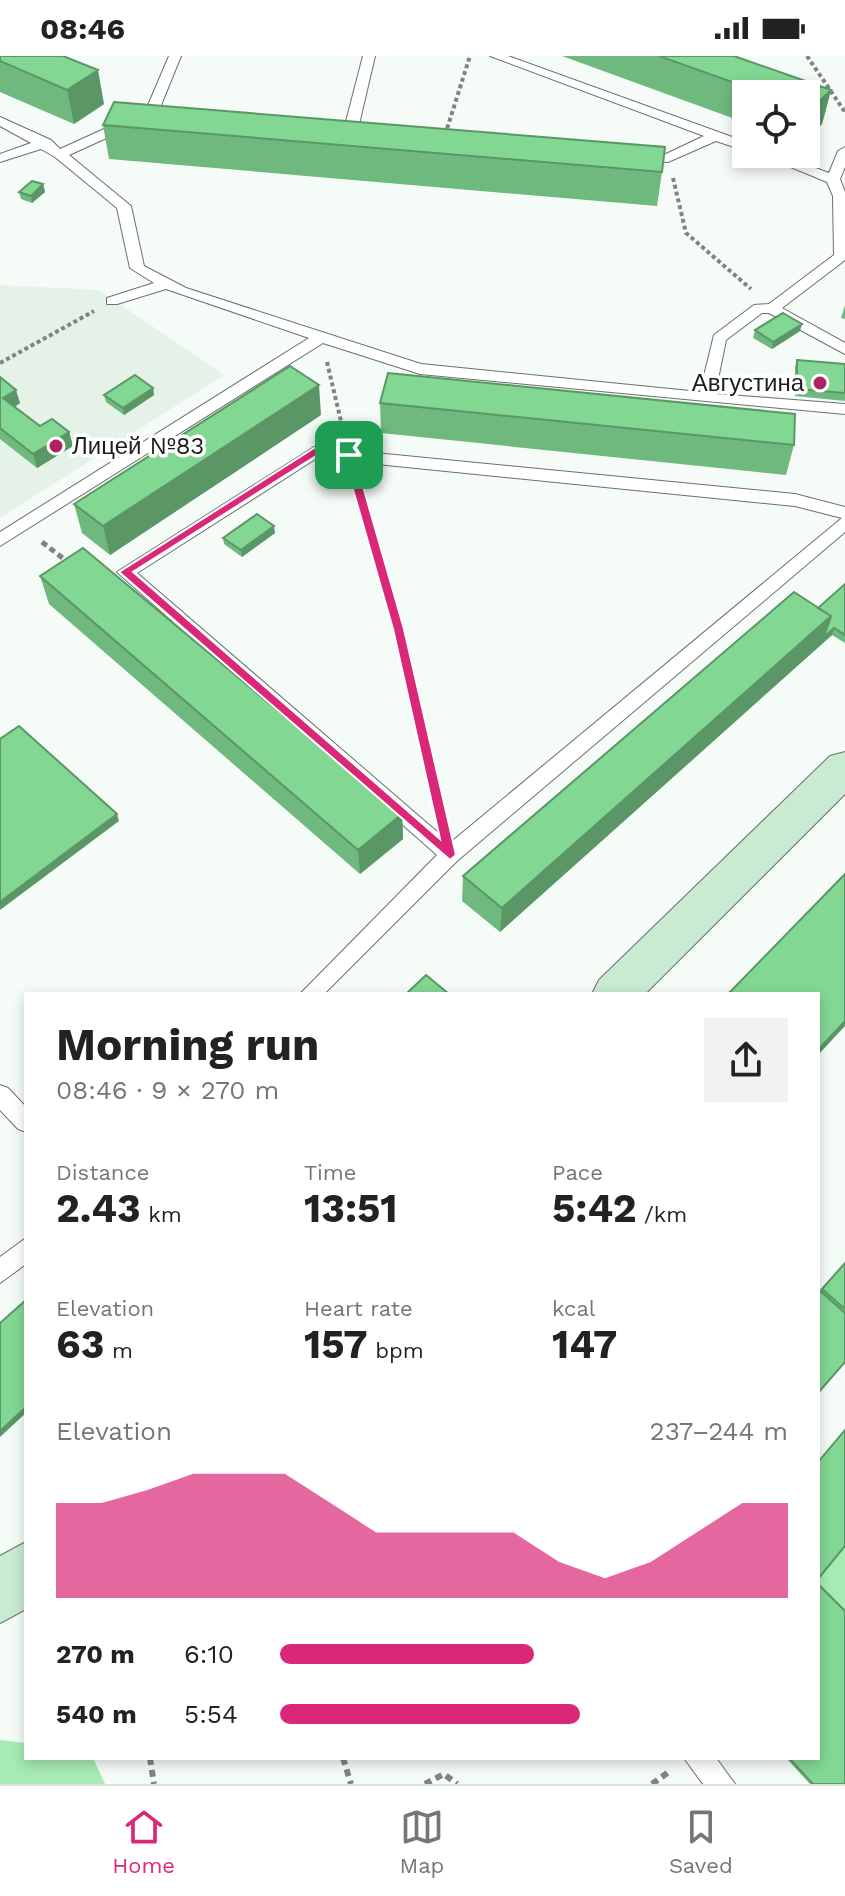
<!DOCTYPE html>
<meta charset="utf-8">
<style>
:root{--surface:#fff;--page:#f2f2f2;--text:#222;--muted:#767676;--line:#e0e0e0;--accent:#db2777}
body{margin:0;font-family:"Work Sans",sans-serif;background:var(--page);color:var(--text);height:100vh;display:flex;flex-direction:column;font-size:30px;white-space:nowrap}
*{box-sizing:border-box;margin:0}
p{font-size:26px;color:var(--muted)}
.icon{flex:none;width:44px;height:44px;fill:none;stroke:currentColor;stroke-width:2;stroke-linecap:round;stroke-linejoin:round}
.map{position:relative;flex:1;overflow:hidden}
.sheet{position:absolute;left:24px;top:936px;width:796px;height:768px;display:flex;flex-direction:column;background:var(--surface);border-radius:0px;box-shadow:0 4px 12px #0003}
.sheet>*{flex:none}
.controls{position:absolute;left:732px;top:24px;display:grid;gap:16px}
.controls a{display:grid;place-items:center;width:88px;height:88px;border-radius:0px;background:var(--surface);box-shadow:0 4px 12px #0003;font-size:40px}
.pin{position:absolute;display:grid;place-items:center;width:68px;height:68px;color:#fff;margin:-34px;border-radius:16px;box-shadow:0 4px 12px #0006}
.round{display:grid;place-items:center;flex:none;width:84px;height:84px;border-radius:0px;background:var(--page)}
.head{display:flex;align-items:center;justify-content:space-between;height:136px;padding:0 32px}
h1{font-size:44px;font-weight:700;line-height:60px}
.metrics{display:grid;grid-template-columns:repeat(3,1fr);gap:12px;height:136px;padding:8px 32px}
.metrics div{display:grid;align-content:center}
.metrics b{font-size:40px;font-weight:700}
.metrics small{font-size:22px;font-weight:400}
.metrics p{font-size:22px}
.chart{height:224px;padding:16px 32px}
.chart p{display:flex;justify-content:space-between}
.chart svg{width:100%;height:144px;margin-top:8px;fill:var(--accent);opacity:.7}
ul{padding:0 32px;list-style:none;font-size:26px}
li{display:grid;grid-template-columns:128px 96px 1fr;align-items:center;height:60px}
li i{height:20px;border-radius:10px;background:var(--accent)}
.status{display:flex;justify-content:space-between;align-items:center;height:56px;padding:0 40px;background:var(--surface);direction:ltr}
.status svg{height:22px;fill:currentColor}
.menu{display:flex;justify-content:space-around;align-items:center;height:112px;border-top:2px solid var(--line);background:var(--surface);font-size:22px;color:var(--muted)}
.menu a{display:grid;justify-items:center;gap:4px}
.menu .current{color:var(--accent)}
.map>svg:first-child{display:block}
.built{fill:#e5f2e7}
.green{fill:#a6ebb3}
.lines{fill:none;stroke-linecap:round;stroke-linejoin:round}
.lane-casing{stroke:#6b716c;stroke-width:2}
.secondary-casing{stroke:#6b716c;stroke-width:2}
.path-far2{stroke:#808481;stroke-width:4;stroke-dasharray:4 3;stroke-linecap:butt}
.path-far1{stroke:#808481;stroke-width:5;stroke-dasharray:6 4;stroke-linecap:butt}
.path{stroke:#808481;stroke-width:6;stroke-dasharray:7 5;stroke-linecap:butt}
.lane{fill:#fff;fill-rule:evenodd}
.secondary{fill:#c8ebd1;fill-rule:evenodd}
.wall{fill:#70b97e}
.shaded-wall{fill:#5b9667}
.building{fill:#82d793;stroke:#5b9667;stroke-width:2}
.route{fill:#db2777;stroke:#fff;stroke-width:2;fill-rule:evenodd}
.poi-dot{fill:#ae2261;stroke:#fff;stroke-width:3}
.labels{text-anchor:middle;dominant-baseline:central;stroke-width:7;stroke-linejoin:round;paint-order:stroke}
.far-poi-label{font-size:24px;fill:#1d1f1d;stroke:#fff;text-anchor:end}
</style>
<div class="status"><b>08:46</b><svg viewBox="0 0 49 12"><path d="M0 12V9h3v3zM5 12V6h3v6zM10 12V3h3v9zM15 12V0h3v12zM26 1h20v11H26zM47 4h2v5h-2z"/></svg></div>
<div class="map">
<svg width="845" height="1728" viewBox="0 0 845 1728">
<rect width="100%" height="100%" fill="#f5fbf6"/>
<path class="built" d="M 0,229 L 99,234 L 224,319 L 0,462 Z"/>
<path class="green" d="M 845,1413 L 845,1573 L 818,1539 L 818,1450 Z
M 0,1684 L 26,1687 L 26,1702 L 93,1702 L 105,1728 L 0,1728 Z"/>
<g class="lines">
<defs>
<path id="lane" d="M 169,0 L 181,0 L 157,59 L 69,99 L 131,150 L 144,210 L 186,232 L 421,308 L 700,336 L 714,279 L 754,249 L 769,248 L 834,199 L 833,140 L 827,126 L 759,98 L 778,98 L 829,117 L 838,95 L 845,91 L 845,111 L 840,123 L 845,136 L 845,204 L 782,252 L 845,287 L 845,298 L 769,257 L 762,257 L 726,284 L 715,338 L 845,348 L 845,358 L 420,318 L 323,287 L 0,490 L 0,476 L 309,282 L 166,233 L 117,248 L 107,248 L 107,242 L 154,227 L 130,212 L 117,152 L 55,101 L 41,93 L 0,106 L 0,98 L 31,87 L 0,70 L 0,61 L 51,84 L 60,93 L 146,54 Z
M 363,0 L 375,0 L 357,77 L 350,81 L 343,77 Z
M 490,0 L 508,0 L 746,86 L 746,95 L 716,85 L 668,106 L 632,103 L 632,97 L 666,98 L 704,80 Z
M 314,391 L 795,438 L 845,451 L 845,476 L 457,805 L 324,938 L 300,938 L 437,799 L 117,516 ZM 317,402 L 795,450 L 842,462 L 450,787 L 137,517 Z
M 0,1029 L 8,1032 L 26,1051 L 26,1076 L 18,1073 L 0,1054 Z
M 26,1182 L 26,1208 L 0,1227 L 0,1201 Z
M 684,1702 L 716,1702 L 735,1728 L 703,1728 Z"/>
<path id="secondary" d="M 845,696 L 845,738 L 645,938 L 592,938 L 599,924 L 830,700 Z
M 26,1486 L 26,1553 L 0,1567 L 0,1500 Z"/>
</defs>
<use href="#lane" class="lane-casing"/>
<use href="#secondary" class="secondary-casing"/>
<path class="path-far2" d="M 807,0 L 845,56
M 445,79 L 470,0
M 673,122 L 686,177 L 751,233
M 327,306 L 344,378
M 0,307 L 94,255
M 355,422 L 359,434"/>
<path class="path-far1" d="M 358,432 L 399,573 L 440,754
M 42,486 L 69,507"/>
<path class="path" d="M 150,1702 L 154,1728
M 343,1702 L 351,1728
M 425,1728 L 444,1718 L 457,1728
M 652,1728 L 670,1715"/>
<use href="#lane" class="lane"/>
<use href="#secondary" class="secondary"/>
</g>
<path class="wall" d="M 0,0 L 104,48 L 74,68 L 0,36 Z
M 562,0 L 734,0 L 831,34 L 822,68 L 806,84 L 806,38 L 746,38 L 746,67 Z
M 103,69 L 662,116 L 657,150 L 109,103 Z
M 43,128 L 45,136 L 32,147 L 21,143 L 19,136 Z
M 845,249 L 845,263 L 841,262 Z
M 755,274 L 800,275 L 772,293 L 753,282 Z
M 797,304 L 845,308 L 845,345 L 795,340 L 795,311 Z
M 0,321 L 20,347 L 15,351 L 40,370 L 69,376 L 73,390 L 37,412 L 0,383 Z
M 153,332 L 154,339 L 124,359 L 106,346 L 104,339 Z
M 380,347 L 794,389 L 786,419 L 748,415 L 381,377 Z
M 321,359 L 110,499 L 82,477 L 74,448 Z
M 275,477 L 242,501 L 224,488 L 223,482 Z
M 40,520 L 402,758 L 403,783 L 360,818 L 49,548 Z
M 845,528 L 845,587 L 832,579 L 500,876 L 462,845 L 463,820 L 818,552 Z
M 845,1207 L 845,1306 L 820,1235 Z
M 786,1702 L 818,1702 L 845,1728 L 810,1728 Z"/>
<path class="shaded-wall" d="M 98,14 L 104,48 L 74,68 L 67,34 Z
M 831,34 L 822,68 L 806,84 L 806,73 L 810,54 Z
M 43,128 L 45,136 L 32,147 L 31,140 Z
M 802,268 L 800,275 L 772,293 L 773,286 Z
M 319,329 L 321,359 L 110,499 L 103,470 Z
M 153,332 L 154,339 L 124,359 L 123,352 Z
M 16,334 L 20,347 L 7,355 L 3,342 Z
M 69,376 L 73,390 L 37,412 L 33,398 Z
M 274,470 L 275,477 L 242,501 L 241,494 Z
M 831,560 L 834,572 L 832,579 L 500,876 L 502,852 Z
M 117,758 L 119,765 L 0,854 L 0,846 Z
M 402,758 L 403,783 L 360,818 L 358,794 Z
M 845,965 L 845,970 L 818,999 L 818,994 Z
M 26,1351 L 26,1357 L 0,1381 L 0,1375 Z"/>
<path class="building" d="M 0,0 L 63,0 L 98,14 L 67,34 L 0,5 Z
M 659,0 L 734,0 L 831,34 L 810,54 L 806,52 L 806,38 L 766,38 Z
M 114,46 L 665,91 L 662,116 L 103,69 Z
M 32,125 L 43,128 L 31,140 L 19,136 Z
M 783,257 L 802,268 L 773,286 L 755,274 Z
M 797,304 L 845,308 L 845,337 L 797,333 Z
M 290,310 L 319,329 L 103,470 L 74,448 Z
M 388,317 L 795,358 L 794,389 L 380,347 Z
M 135,319 L 153,332 L 123,352 L 104,339 Z
M 0,321 L 16,334 L 3,342 L 40,370 L 52,363 L 69,376 L 33,398 L 0,372 Z
M 257,458 L 274,470 L 241,494 L 223,482 Z
M 83,492 L 402,758 L 358,794 L 40,520 Z
M 845,528 L 845,579 L 834,572 L 824,581 L 831,560 L 818,552 Z
M 794,536 L 831,560 L 502,852 L 463,820 Z
M 19,670 L 117,758 L 0,846 L 0,683 Z
M 845,818 L 845,965 L 818,994 L 818,938 L 728,938 Z
M 426,919 L 449,938 L 406,938 Z
M 845,1207 L 845,1253 L 822,1233 Z
M 818,1233 L 845,1257 L 845,1306 L 818,1337 Z
M 26,1244 L 26,1351 L 0,1375 L 0,1267 Z
M 845,1374 L 845,1490 L 818,1523 L 818,1406 Z
M 818,1528 L 845,1555 L 845,1728 L 813,1728 L 789,1702 L 818,1702 Z"/>
<path class="route" d="M 314,392 L 349,395 L 354,399 L 404,573 L 456,799 L 450,804 L 119,516 ZM 316,400 L 344,402 L 393,573 L 440,783 L 133,516 Z"/>
<g class="poi-dot">
<circle cx="820" cy="327" r="8"/>
<circle cx="56" cy="390" r="8"/>
</g>
<g class="labels">
<g class="far-poi-label">
<text x="804" y="327">Августина</text>
<text x="72" y="390" text-anchor="start">Лицей №83</text>
</g>
</g>
</svg>
<div class="controls">
<a><svg class="icon" aria-label="locate" viewBox="0 0 24 24"><circle cx="12" cy="12" r="6"/><path d="M12 2v4M12 18v4M2 12h4M18 12h4"/></svg></a>
</div>
<div class="pin" style="left:349px;top:399px;background:#1e9e55"><svg class="icon" aria-label="arrive" viewBox="0 0 24 24"><path d="M6 21V4h12l-3 4 3 4H6"/></svg></div>
<section class="sheet">
<div class="head"><div><h1>Morning run</h1><p>08:46 · 9 × 270 m</p></div><a class="round"><svg class="icon" aria-label="share" viewBox="0 0 24 24"><path d="M12 15V3M7 8l5-5 5 5M5 13v7h14v-7"/></svg></a></div>
<div class="metrics">
<div><p>Distance</p><b>2.43<small> km</small></b></div>
<div><p>Time</p><b>13:51</b></div>
<div><p>Pace</p><b>5:42<small> /km</small></b></div>
</div>
<div class="metrics">
<div><p>Elevation</p><b>63<small> m</small></b></div>
<div><p>Heart rate</p><b>157<small> bpm</small></b></div>
<div><p>kcal</p><b>147</b></div>
</div>
<div class="chart"><p><span>Elevation</span>237–244 m</p>
<svg viewBox="0 0 160 44" preserveAspectRatio="none"><path d="M0 44V15L10 15L20 11L30 6L40 6L50 6L60 15L70 24L80 24L90 24L100 24L110 33L120 38L130 33L140 24L150 15L160 15V44z"/></svg>
</div>
<ul>
<li><b>270 m</b>6:10<i style="width:50%"></i></li>
<li><b>540 m</b>5:54<i style="width:59%"></i></li>
</ul>
</section>
</div>
<nav class="menu">
<a class="current"><svg class="icon" aria-label="home" viewBox="0 0 24 24"><path d="M3 11l9-7 9 7M6 9v11h12V9"/></svg>Home</a>
<a><svg class="icon" aria-label="map" viewBox="0 0 24 24"><path d="M3 6l6-2 6 2 6-2v14l-6 2-6-2-6 2zM9 4v14M15 6v14"/></svg>Map</a>
<a><svg class="icon" aria-label="saved" viewBox="0 0 24 24"><path d="M7 4h10v16l-5-4-5 4z"/></svg>Saved</a>
</nav>
